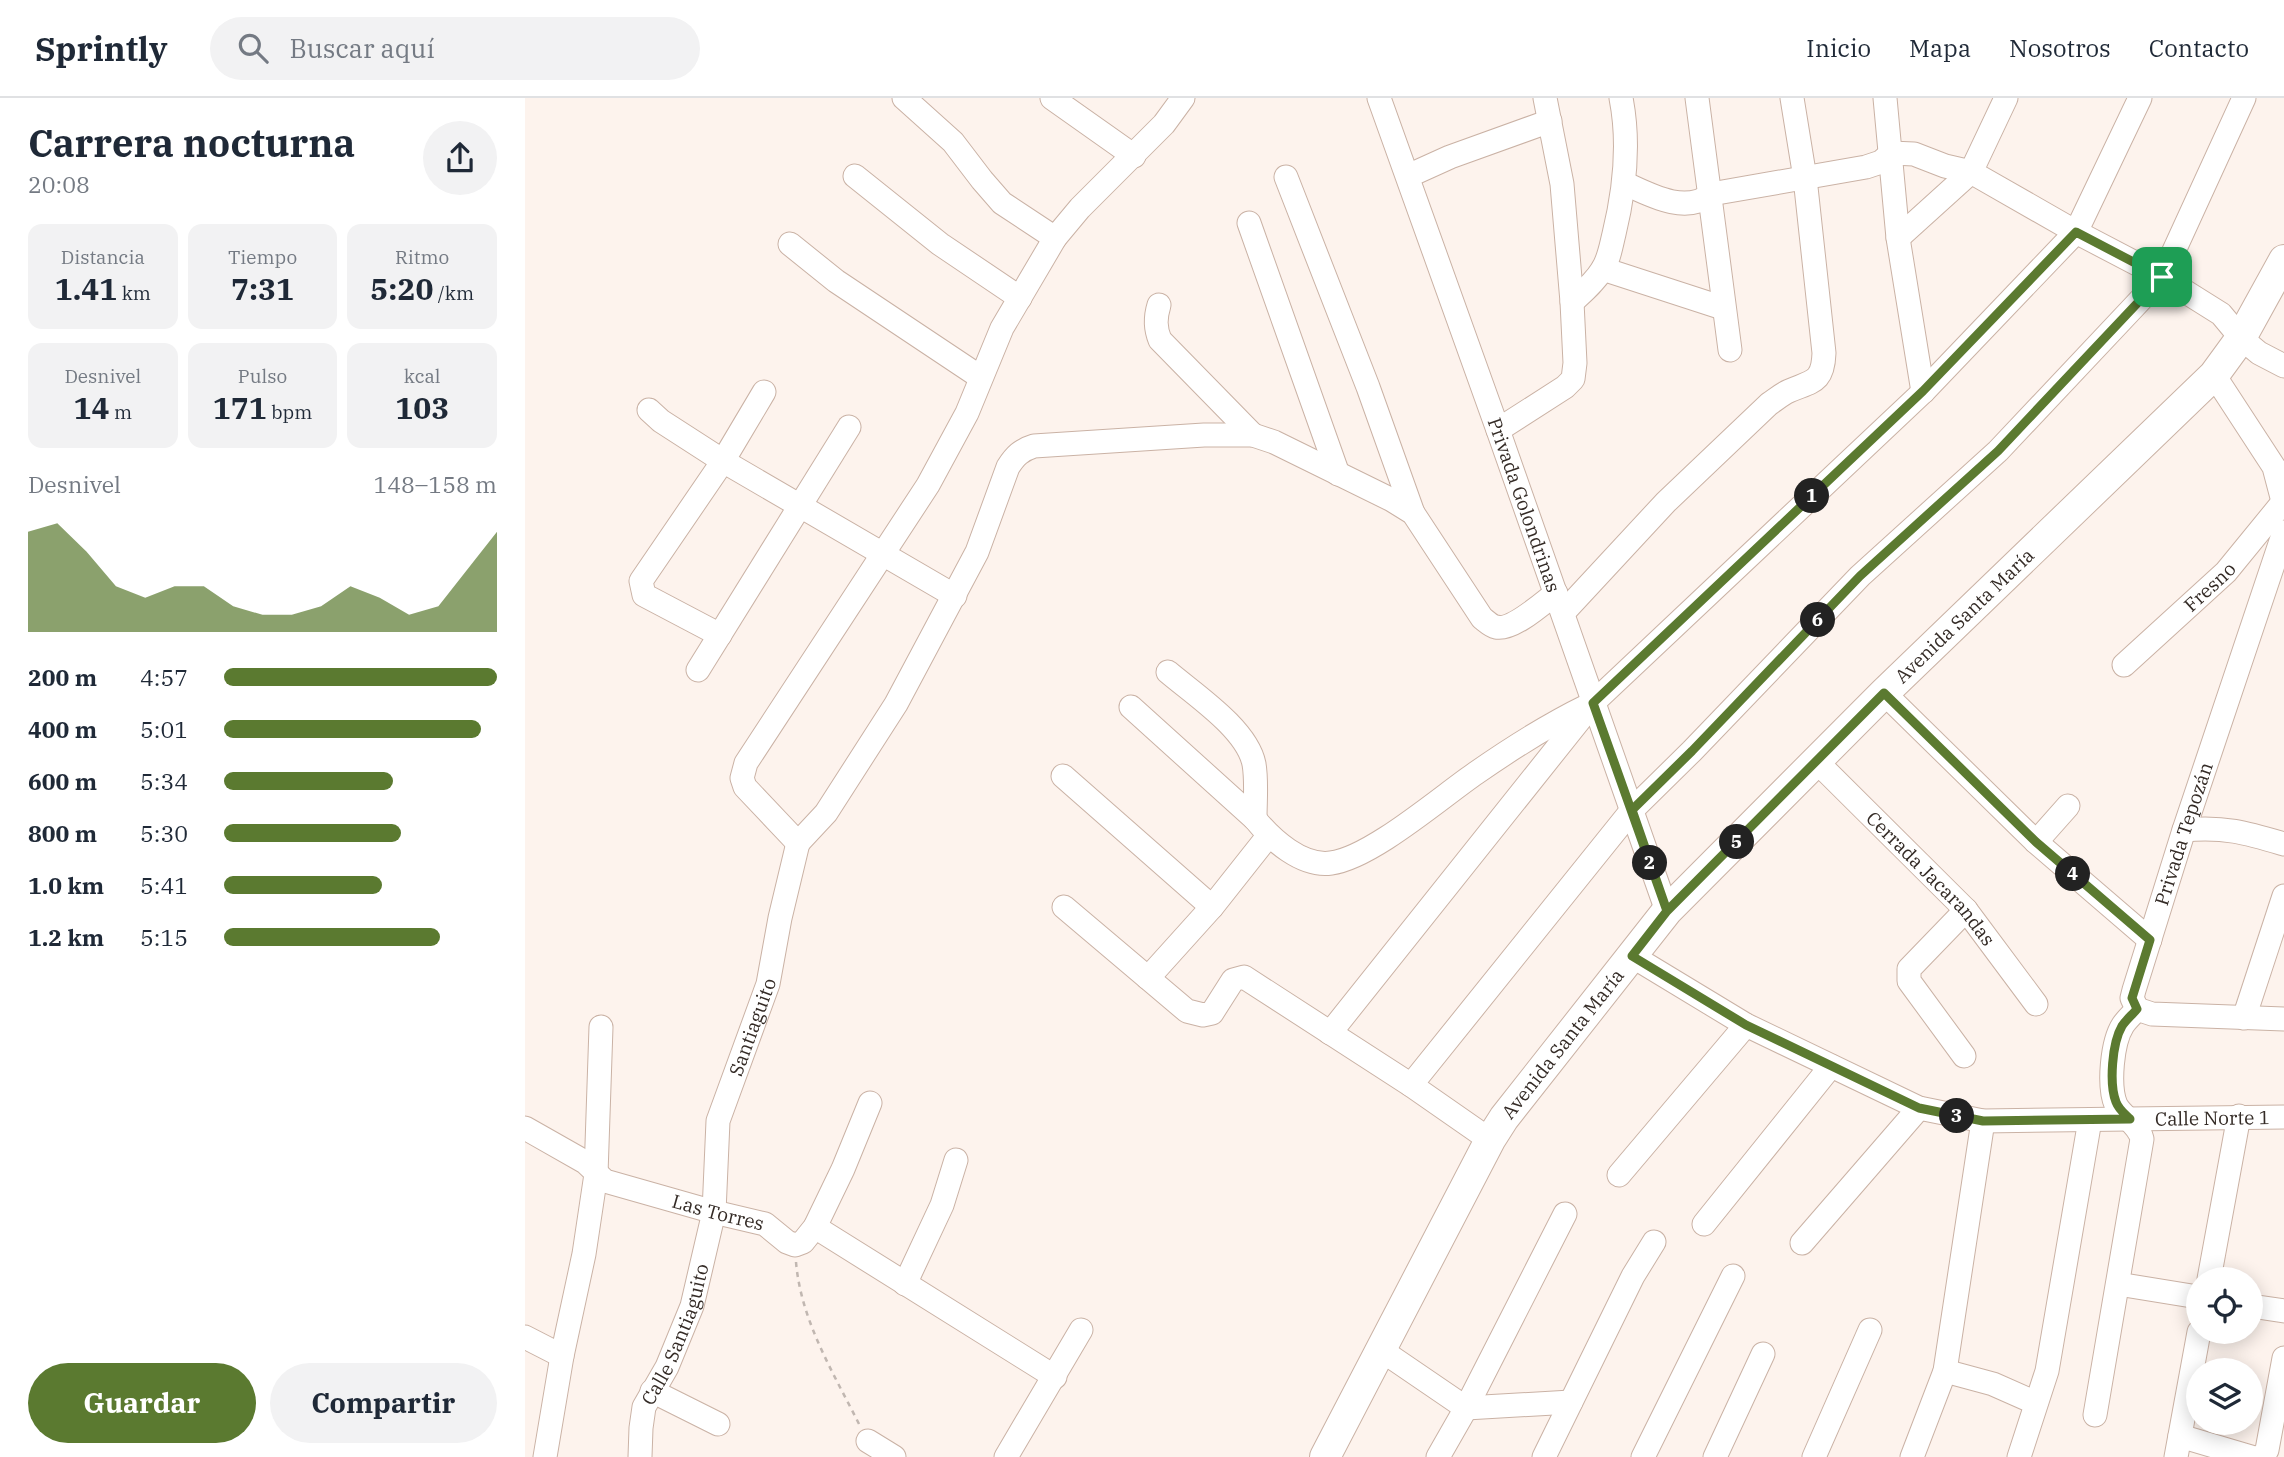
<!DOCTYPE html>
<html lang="es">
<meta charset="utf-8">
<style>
:root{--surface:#fff;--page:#f2f2f3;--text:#1f2937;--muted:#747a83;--line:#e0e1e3;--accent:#5b7a30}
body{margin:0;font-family:"IBM Plex Serif",serif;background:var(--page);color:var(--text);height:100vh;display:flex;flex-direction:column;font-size:26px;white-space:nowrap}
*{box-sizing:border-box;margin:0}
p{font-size:23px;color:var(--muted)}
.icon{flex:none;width:38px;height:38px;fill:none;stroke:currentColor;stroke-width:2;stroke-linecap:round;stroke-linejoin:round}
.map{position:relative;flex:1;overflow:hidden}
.drawer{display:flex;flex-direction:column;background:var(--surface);width:525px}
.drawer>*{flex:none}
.buttons{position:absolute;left:1661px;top:1169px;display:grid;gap:14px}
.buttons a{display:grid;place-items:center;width:77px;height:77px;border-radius:50%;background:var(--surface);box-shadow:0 4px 18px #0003;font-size:35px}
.pin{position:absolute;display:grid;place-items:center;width:60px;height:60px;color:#fff;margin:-30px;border-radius:14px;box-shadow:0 4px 10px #0006}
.km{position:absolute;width:35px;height:35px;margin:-18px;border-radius:50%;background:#222;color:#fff;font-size:19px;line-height:35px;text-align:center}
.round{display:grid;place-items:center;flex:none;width:74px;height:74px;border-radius:37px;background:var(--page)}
.overview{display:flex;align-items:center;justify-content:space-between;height:119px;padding:0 28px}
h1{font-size:38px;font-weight:700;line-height:52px}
.figures{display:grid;grid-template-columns:repeat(3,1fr);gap:10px;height:119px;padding:7px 28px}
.figures div{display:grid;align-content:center;border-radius:14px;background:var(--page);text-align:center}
.figures b{font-size:30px;font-weight:700}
.figures small{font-size:19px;font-weight:400}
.figures p{font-size:19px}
.chart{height:196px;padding:14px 28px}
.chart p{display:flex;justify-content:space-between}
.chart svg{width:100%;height:126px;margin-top:7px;fill:var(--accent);opacity:.7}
.cta{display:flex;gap:14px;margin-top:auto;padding:14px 28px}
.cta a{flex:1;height:80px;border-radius:42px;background:var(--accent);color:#fff;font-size:28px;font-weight:700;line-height:80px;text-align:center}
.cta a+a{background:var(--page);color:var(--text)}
ul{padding:0 28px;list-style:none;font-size:23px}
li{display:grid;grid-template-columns:112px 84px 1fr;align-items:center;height:52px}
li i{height:18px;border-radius:9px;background:var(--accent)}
header{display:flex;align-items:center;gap:42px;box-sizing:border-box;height:98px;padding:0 35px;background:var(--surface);border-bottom:2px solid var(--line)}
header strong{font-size:33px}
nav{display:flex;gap:38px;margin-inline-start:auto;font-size:24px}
.search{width:490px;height:63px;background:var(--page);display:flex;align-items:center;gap:18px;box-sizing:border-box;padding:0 24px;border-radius:38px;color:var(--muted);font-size:26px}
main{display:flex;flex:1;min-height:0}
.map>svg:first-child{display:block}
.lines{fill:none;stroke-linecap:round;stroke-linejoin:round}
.minor-casing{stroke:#cab2a5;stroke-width:25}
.major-casing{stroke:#cab2a5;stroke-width:32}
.path{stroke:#c1b7b1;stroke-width:2.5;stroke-dasharray:5 5;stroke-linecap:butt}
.minor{stroke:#fff;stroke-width:23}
.major{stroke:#fff;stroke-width:30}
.route-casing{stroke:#fff;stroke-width:14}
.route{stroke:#5b7a30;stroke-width:9}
.labels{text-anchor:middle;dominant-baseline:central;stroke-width:6;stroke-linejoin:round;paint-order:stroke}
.street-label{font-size:19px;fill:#342b26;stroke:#fdf3ed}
</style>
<header>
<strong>Sprintly</strong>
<div class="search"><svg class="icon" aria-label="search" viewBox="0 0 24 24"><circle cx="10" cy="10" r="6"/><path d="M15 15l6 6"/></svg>Buscar aquí</div>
<nav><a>Inicio</a><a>Mapa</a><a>Nosotros</a><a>Contacto</a></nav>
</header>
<main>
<section class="drawer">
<div class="overview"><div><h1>Carrera nocturna</h1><p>20:08</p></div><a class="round"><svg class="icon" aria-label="share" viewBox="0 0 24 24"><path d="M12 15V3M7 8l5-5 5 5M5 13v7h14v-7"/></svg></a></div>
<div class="figures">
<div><p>Distancia</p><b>1.41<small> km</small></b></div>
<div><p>Tiempo</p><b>7:31</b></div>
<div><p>Ritmo</p><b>5:20<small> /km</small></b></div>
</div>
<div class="figures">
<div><p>Desnivel</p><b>14<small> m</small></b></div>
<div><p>Pulso</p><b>171<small> bpm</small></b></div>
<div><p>kcal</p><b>103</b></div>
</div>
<div class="chart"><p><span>Desnivel</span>148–158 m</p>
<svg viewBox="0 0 160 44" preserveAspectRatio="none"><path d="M0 44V9L10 6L20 16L30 28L40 32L50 28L60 28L70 35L80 38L90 38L100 35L110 28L120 32L130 38L140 35L150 22L160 9V44z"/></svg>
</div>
<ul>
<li><b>200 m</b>4:57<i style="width:100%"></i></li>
<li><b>400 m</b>5:01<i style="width:94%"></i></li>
<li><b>600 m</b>5:34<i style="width:62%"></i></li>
<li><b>800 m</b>5:30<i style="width:65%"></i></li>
<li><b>1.0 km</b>5:41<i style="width:58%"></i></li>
<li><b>1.2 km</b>5:15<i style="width:79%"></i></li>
</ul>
<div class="cta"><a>Guardar</a><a>Compartir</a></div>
</section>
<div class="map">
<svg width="1759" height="1359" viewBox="0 0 1759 1359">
<rect width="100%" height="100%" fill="#fdf3ed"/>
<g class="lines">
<defs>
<g id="minor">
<path d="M 379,0 L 428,44 L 457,82 L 477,105 L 530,140"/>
<path d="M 527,0 L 609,58"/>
<path id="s1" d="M 854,0 L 973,332 L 1142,813"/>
<path d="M 1172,0 L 1205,252"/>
<path d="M 1360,0 L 1373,140 L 1398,294"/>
<path d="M 330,78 L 415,146 L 495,200"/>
<path d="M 883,78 L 925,59 L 1025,23"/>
<path d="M 761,79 L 843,289 L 888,415"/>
<path d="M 1099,85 C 1125,97 1161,117 1186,96 L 1341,69 L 1356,64 L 1366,55 L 1389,56 L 1420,68 L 1446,74 L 1551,134 L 1637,179 L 1696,216 L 1716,240 L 1734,255 L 1759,268"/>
<path d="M 724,125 L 813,376"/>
<path d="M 1373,140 L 1446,74 L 1481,0"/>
<path d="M 265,146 L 311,183 L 455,279"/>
<path d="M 1078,171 L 1198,210"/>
<path d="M 1047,204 C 1058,194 1069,185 1077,172 C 1084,162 1086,148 1089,136 C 1100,91 1105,46 1096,0"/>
<path d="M 634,207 C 630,220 630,230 635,242 L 728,337"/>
<path d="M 1689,277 L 1749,369 L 1759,407"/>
<path d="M 124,312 L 136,323 L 198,363 L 430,498"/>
<path d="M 973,332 L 1040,289 L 1048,281 L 1050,265 L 1047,204 L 1037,86 L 1020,0"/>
<path d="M 1038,515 L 1141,404 L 1244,306 C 1250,302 1257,296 1264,293 C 1287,283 1298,285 1299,255 L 1280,80 L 1267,0"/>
<path d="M 195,537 L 119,497 L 116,483 L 198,363 L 239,294"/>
<path id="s2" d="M 1599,567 L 1701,474 L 1759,403"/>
<path d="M 173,572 L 324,329"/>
<path d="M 643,574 C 670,597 722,631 729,666 C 732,683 730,703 730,721"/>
<path d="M 1359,595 L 1511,744 L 1625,842"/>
<path d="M 606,609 L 730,721 C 747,742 777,769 806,765 C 846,760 916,699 951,675 C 987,650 1023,627 1062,608"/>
<path id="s3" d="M 1292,664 L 1441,812 L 1511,906"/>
<path d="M 538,678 L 687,809"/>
<path d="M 1659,732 C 1699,728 1722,735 1759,746"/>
<path d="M 1511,744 L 1543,708"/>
<path d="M 273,745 L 301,715 L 371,606 L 452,454 L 483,369 C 490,358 496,352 509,348 L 679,337 L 728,337 L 749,344 L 867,402 L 888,415 L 957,520 C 961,523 966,528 971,529 C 987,533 1018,505 1031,495"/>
<path d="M 273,745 L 220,689 L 217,680 L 221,665 L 403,387 L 442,315 L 477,230 L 530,140 L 555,110 L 639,26 L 658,0"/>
<path d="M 539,809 L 662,913 L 678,917 L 687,915 L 708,882 L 719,879 L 886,987 L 965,1042"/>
<path id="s4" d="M 1107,858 L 1221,927 L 1394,1010 L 1458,1023 L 1759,1019"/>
<path d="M 623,880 L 687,809 L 744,737"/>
<path d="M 1612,911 L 1627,916 L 1759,921"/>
<path d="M 1719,920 L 1759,798"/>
<path d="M 805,935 L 1068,605 L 1398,294 L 1551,134 L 1615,0"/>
<path d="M 1439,958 L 1384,883 L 1384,871 L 1441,812"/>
<path d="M 886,987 L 1107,712 L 1167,653 L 1335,478 L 1473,353 L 1637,179 L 1719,0"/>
<path id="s5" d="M 0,1030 L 60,1064 L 80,1083 L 189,1114 L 240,1126 L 262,1144 L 270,1147 L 278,1144 L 290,1129 L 318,1071 L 345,1005"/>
<path d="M 1094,1077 L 1221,927"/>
<path d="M 1179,1126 L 1306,968"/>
<path d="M 290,1129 L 530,1279"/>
<path d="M 1277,1145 L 1394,1010"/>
<path d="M 1684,1181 L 1714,1018"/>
<path d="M 380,1186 L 417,1107 L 431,1062"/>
<path d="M 1593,1186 L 1673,1199"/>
<path d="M 1726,1208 L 1759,1213"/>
<path d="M 0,1239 L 37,1258"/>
<path d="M 856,1252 L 941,1310 L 1046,1304"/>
<path d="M 1420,1273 L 1468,1286 L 1511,1305"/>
<path d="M 127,1293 L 193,1326"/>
<path id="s6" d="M 1570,1317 L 1617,1041 C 1613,1025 1598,1020 1591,1007 C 1583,988 1587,944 1598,927 C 1602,921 1608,916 1612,911 L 1607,900 L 1609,892 L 1659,732 L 1759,434"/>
<path d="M 1655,1338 L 1726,1359"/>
<path d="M 343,1343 L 369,1359"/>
<path d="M 20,1359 L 37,1258 L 59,1156 L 71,1076 L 76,929"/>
<path id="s7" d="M 115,1359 L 116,1330 L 119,1309 L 142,1269 L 167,1208 L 189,1114 L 193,1023 L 243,886 L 255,820 L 273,745"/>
<path d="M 481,1359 L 556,1232"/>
<path d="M 913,1359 L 941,1310 L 1040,1116"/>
<path d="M 1019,1359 L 1108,1178 L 1129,1144"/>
<path d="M 1118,1359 L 1208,1178"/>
<path d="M 1190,1359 L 1238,1256"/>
<path d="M 1289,1359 L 1345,1232"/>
<path d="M 1387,1359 L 1420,1273 L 1458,1023"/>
<path d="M 1494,1359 L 1522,1273 L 1565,1022"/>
<path d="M 1651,1359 L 1674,1234"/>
<path d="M 1737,1359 L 1742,1352 L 1759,1260"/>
</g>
<g id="major">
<path id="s8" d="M 800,1359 L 965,1042 L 979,1020 L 1142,813 L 1359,595 L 1689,277 L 1716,240 L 1759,162"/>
</g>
</defs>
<use href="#minor" class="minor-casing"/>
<use href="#major" class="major-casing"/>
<path class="path" d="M 271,1164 C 276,1223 308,1274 334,1326"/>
<use href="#minor" class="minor"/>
<use href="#major" class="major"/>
</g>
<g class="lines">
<defs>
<path id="route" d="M 1637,179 L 1551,134 L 1398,293 L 1068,605 L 1142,813 L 1107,858 L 1221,927 L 1394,1010 L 1458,1023 L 1605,1021 C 1600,1016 1594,1012 1591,1004 C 1584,986 1587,945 1597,928 C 1601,922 1608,916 1612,911 L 1607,900 L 1625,842 L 1511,744 L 1359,595 L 1142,813 L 1107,712 L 1167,653 L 1335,478 L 1473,353 L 1637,179"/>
</defs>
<use href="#route" class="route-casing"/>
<use href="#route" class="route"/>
</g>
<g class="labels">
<g class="street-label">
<text stroke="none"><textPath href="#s1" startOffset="432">Privada Golondrinas</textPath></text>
<text stroke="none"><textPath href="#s2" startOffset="116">Fresno</textPath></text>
<text stroke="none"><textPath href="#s8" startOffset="1066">Avenida Santa María</textPath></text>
<text stroke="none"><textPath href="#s6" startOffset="611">Privada Tepozán</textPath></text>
<text stroke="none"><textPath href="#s3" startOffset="163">Cerrada Jacarandas</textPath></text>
<text stroke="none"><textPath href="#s7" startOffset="450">Santiaguito</textPath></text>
<text stroke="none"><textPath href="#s8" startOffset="478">Avenida Santa María</textPath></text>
<text stroke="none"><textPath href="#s4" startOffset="620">Calle Norte 1</textPath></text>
<text stroke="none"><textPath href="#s5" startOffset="214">Las Torres</textPath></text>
<text stroke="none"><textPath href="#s7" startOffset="130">Calle Santiaguito</textPath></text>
</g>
</g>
</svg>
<div class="buttons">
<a><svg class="icon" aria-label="locate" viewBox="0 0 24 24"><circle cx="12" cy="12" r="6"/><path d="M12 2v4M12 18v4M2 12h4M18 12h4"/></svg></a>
<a><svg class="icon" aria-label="layers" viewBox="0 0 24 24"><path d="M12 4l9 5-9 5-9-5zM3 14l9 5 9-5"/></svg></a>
</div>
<div class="pin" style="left:1637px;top:179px;background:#1e9e55"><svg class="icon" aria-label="arrive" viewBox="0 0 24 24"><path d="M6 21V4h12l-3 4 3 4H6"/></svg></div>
<b class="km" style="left:1287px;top:398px">1</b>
<b class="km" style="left:1125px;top:765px">2</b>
<b class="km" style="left:1432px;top:1018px">3</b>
<b class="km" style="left:1548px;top:776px">4</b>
<b class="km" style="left:1212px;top:744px">5</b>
<b class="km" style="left:1293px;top:522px">6</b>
</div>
</main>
